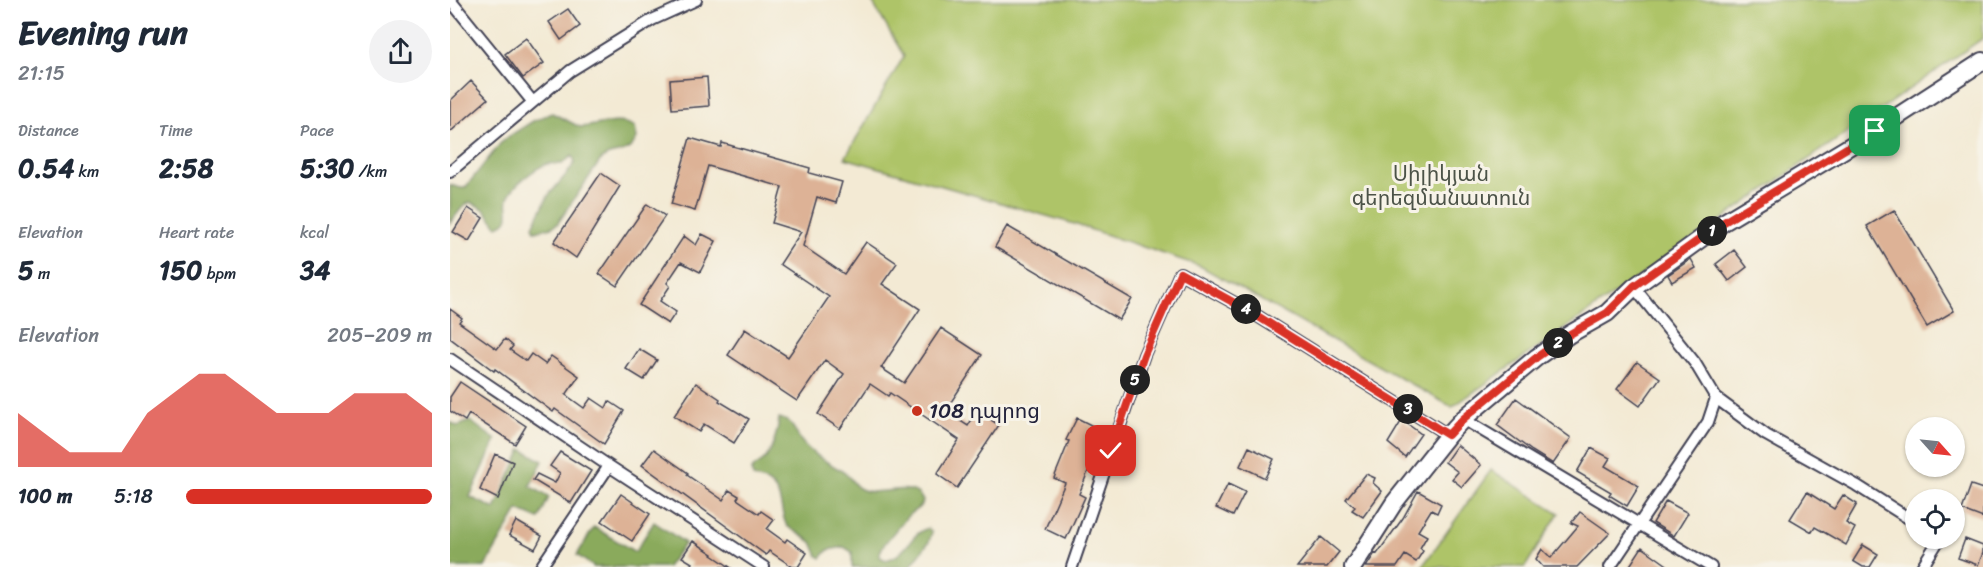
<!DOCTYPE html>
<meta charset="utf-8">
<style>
:root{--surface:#fff;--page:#f2f2f3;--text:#1f2937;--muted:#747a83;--accent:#d93025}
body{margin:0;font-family:Sriracha,"Noto Sans Armenian",sans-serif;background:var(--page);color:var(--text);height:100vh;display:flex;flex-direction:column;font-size:22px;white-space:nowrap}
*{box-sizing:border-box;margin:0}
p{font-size:20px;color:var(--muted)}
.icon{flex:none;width:33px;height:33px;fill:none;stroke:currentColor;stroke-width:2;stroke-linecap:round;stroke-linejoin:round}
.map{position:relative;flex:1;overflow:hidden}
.drawer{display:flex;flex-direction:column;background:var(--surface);width:450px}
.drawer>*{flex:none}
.needle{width:39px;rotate:117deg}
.tools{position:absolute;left:1455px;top:417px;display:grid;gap:12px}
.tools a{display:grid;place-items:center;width:60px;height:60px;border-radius:50%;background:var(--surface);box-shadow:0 2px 4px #0004;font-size:30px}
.pin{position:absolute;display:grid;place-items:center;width:51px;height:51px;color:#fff;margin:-26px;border-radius:12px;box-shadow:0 3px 9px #0006}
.km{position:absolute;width:30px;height:30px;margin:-15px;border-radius:50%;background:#222;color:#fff;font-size:16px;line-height:30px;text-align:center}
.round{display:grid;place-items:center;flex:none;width:63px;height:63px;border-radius:32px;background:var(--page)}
.headline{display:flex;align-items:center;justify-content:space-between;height:102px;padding:0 18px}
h1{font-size:33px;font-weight:800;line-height:45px}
.stats{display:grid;grid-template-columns:repeat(3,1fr);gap:9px;height:102px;padding:6px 18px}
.stats div{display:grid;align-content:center}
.stats b{font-size:26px;font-weight:800}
.stats small{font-size:16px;font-weight:400}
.stats p{font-size:16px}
.chart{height:168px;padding:12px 18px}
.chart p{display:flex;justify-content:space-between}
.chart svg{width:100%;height:108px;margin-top:6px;fill:var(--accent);opacity:.7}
ul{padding:0 18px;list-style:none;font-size:20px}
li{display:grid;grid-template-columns:96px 72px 1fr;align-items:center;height:45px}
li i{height:15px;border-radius:8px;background:var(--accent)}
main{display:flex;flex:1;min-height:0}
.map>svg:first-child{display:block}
.green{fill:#aec468;stroke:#687352;stroke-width:1.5}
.forest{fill:#8aaa5c;stroke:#56664c;stroke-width:1.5}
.building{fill:#ddb296}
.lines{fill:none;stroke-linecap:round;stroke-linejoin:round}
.street-casing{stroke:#414052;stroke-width:14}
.secondary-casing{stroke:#414052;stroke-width:20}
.street{stroke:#fff;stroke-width:10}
.secondary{stroke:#fff;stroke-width:16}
.route-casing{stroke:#fff;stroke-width:12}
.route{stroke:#d93025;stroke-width:8}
.poi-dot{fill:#c8321e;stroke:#f7f3e8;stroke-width:2}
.labels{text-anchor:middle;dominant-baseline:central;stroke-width:6;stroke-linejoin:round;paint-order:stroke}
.park-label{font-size:21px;fill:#4c5348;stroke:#f7f3e8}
.poi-label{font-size:21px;fill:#22223b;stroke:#f7f3e8;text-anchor:start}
</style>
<main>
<section class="drawer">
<div class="headline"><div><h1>Evening run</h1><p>21:15</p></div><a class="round"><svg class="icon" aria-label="share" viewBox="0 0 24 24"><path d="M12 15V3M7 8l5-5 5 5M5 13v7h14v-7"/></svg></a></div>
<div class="stats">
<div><p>Distance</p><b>0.54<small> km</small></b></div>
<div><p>Time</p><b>2:58</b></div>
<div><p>Pace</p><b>5:30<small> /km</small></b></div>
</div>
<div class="stats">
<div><p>Elevation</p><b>5<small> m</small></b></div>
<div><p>Heart rate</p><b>150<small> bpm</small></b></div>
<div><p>kcal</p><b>34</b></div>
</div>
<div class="chart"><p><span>Elevation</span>205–209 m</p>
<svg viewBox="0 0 160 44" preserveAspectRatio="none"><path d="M0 44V22L10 30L20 38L30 38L40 38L50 22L60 14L70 6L80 6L90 14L100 22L110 22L120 22L130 14L140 14L150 14L160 22V44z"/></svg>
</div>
<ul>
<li><b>100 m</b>5:18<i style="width:100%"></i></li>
</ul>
</section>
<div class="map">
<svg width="1533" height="567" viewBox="0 0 1533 567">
<rect width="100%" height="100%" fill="#f7f3e8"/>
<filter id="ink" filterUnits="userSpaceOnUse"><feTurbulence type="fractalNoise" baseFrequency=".0167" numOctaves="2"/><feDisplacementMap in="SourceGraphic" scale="12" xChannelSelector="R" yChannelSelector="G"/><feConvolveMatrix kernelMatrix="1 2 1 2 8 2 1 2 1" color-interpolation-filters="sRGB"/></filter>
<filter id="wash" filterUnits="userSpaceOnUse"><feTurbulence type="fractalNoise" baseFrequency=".008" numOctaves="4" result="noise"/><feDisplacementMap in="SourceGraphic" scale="24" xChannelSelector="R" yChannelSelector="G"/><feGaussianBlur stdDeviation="1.35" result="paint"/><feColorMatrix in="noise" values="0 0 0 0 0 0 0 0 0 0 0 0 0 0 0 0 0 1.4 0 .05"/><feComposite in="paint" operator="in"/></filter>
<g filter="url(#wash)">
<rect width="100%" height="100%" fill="#f3ead4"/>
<path class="green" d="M 421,0 L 1533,0 L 1533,38 L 1002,407 L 750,266 L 621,223 L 395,158 L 454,56 Z
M 1041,470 L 1109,513 L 1075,567 L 972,567 Z"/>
<path class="forest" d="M 102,113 L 130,127 C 146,126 170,117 185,127 L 187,138 C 176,160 162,148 150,161 L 108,223 L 102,227 L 85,231 L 83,226 L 98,196 L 120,170 L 125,161 L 122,156 L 112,164 C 107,164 102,163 97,164 C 85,168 62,186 58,198 C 55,209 65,221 47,226 L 34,209 L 20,202 L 11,209 L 0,223 L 0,185 L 11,188 L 15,188 L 53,140 L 83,121 Z
M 329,418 C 340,420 344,428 348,436 C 358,454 381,463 396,474 C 401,478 404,485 409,488 C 428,500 464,477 473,501 C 471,509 465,509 460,514 C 457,516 433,545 432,548 C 429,553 430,552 430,557 L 436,560 C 459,554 459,534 478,528 L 482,532 L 479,542 L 460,567 L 402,567 L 402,552 L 394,547 L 378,550 L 371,558 L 368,556 L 362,542 L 337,526 C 329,513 334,491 317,482 C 313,480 308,479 303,477 L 301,471 C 304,466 308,465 313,461 C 322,453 328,430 329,418 Z
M 20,421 L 46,440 L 20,497 L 45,509 L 72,449 L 93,461 L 80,486 L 99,497 L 89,519 L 68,510 L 35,567 L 0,567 L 0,422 L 8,426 Z
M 204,522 L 235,543 L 217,567 L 144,567 L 127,555 L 144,527 L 185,552 Z"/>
<g id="blocks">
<path class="building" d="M 118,9 L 130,26 L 111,40 L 99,22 Z
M 76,38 L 94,63 L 73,78 L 55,54 Z
M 257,77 L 259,106 L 222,109 L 220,80 Z
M 21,81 L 38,99 L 0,132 L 0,101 Z
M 240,138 L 271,147 L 272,143 L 360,168 L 359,173 L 392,182 L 386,203 L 367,197 L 353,246 L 394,274 L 416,242 L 447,263 L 432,284 L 470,309 L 431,368 L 454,383 L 491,328 L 532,355 L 495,411 L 518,426 L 527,411 L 549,425 L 507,488 L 487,474 L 509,440 L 440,393 L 438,396 L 420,384 L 390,429 L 368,414 L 394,374 L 375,360 L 347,401 L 278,355 L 295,329 L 338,357 L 379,297 L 330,264 L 351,232 L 322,223 L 332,187 L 258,166 L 245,211 L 221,204 Z
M 151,173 L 170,186 L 126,258 L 104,242 Z
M 197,204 L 215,216 L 167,286 L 149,274 Z
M 18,208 L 33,218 L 19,241 L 3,232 Z
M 1444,210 L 1504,311 L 1477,327 L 1417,226 Z
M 557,226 L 682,299 L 669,320 L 545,247 Z
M 252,234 L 266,241 L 250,272 L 231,262 L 217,283 L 220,286 L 210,301 L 226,312 L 218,324 L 189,305 L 234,236 L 246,245 Z
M 1284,250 L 1297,267 L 1279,281 L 1266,264 Z
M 1241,259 L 1246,268 L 1222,282 L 1218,275 Z
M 0,309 L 12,318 L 9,322 L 47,349 L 55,339 L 63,346 L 60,350 L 76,361 L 81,354 L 95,364 L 101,356 L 129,376 L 116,395 L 134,408 L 141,398 L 156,408 L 159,401 L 174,411 L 154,444 L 105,409 L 103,412 L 45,369 L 44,371 L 0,338 Z
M 189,349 L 207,360 L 194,380 L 176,369 Z
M 1187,362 L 1210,378 L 1190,406 L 1167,389 Z
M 10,382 L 76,426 L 65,444 L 19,414 L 15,421 L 0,411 L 0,397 Z
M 246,383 L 270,399 L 269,401 L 299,419 L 284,443 L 254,424 L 249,432 L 224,416 Z
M 1066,398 L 1121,438 L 1103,464 L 1082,451 L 1047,425 Z
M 627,418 L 659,434 L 649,456 L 645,454 L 629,494 L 635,497 L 616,539 L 595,529 L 615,483 L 604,478 L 619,441 L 616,440 Z
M 952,420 L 971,434 L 955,457 L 938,443 Z
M 1007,445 L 1031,465 L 1012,487 L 1002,479 L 1008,472 L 995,462 Z
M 799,447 L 824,459 L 815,478 L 790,466 Z
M 1141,448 L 1160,458 L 1155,466 L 1189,486 L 1177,506 L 1159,495 L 1161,492 L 1127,472 Z
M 204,449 L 238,473 L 237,475 L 273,500 L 279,490 L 289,496 L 287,499 L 309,514 L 311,511 L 324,520 L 317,529 L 335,542 L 337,539 L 357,553 L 348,567 L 343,567 L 319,551 L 316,555 L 192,465 Z
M 110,452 L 141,471 L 121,503 L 83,480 L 87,474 L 105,483 L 110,473 L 100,466 Z
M 45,454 L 63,462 L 48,499 L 30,490 Z
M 916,474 L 925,478 L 923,483 L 932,491 L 913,517 L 902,510 L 905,507 L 896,499 Z
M 778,484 L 795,492 L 783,516 L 766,508 Z
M 1521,485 L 1533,489 L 1533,518 L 1512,510 Z
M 968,491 L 991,504 L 987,513 L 981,510 L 968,531 L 977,536 L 970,548 L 973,551 L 966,562 L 955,555 L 947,567 L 916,567 L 925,553 L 927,554 L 953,518 Z
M 1357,492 L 1384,509 L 1393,495 L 1407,504 L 1396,523 L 1405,528 L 1396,545 L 1365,527 L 1362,532 L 1340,519 Z
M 171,494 L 200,514 L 182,541 L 152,521 Z
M 1216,501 L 1238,513 L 1224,536 L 1203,523 Z
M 1130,512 L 1160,533 L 1127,567 L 1093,567 L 1086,559 L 1092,549 L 1101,558 L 1128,526 L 1121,523 Z
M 66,521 L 92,536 L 85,549 L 59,535 Z
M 871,537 L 889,552 L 877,567 L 847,567 Z
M 1515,539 L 1533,546 L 1533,553 L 1528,565 L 1508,558 Z
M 243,541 L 263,554 L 262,555 L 280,567 L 239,567 L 242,563 L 232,557 Z
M 1413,545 L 1428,554 L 1420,567 L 1413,567 L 1403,561 Z
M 1192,547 L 1220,567 L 1179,567 Z"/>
</g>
</g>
<g filter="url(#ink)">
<use href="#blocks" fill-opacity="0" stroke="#414052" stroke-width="1.5"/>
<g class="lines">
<defs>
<path id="street" d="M 0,0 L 82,101
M 0,172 L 120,71 L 202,20 L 246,0
M 1184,287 L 1245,363 L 1266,398 L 1316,435 L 1406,485 L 1466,523
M 0,359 L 159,466 L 314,567
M 1013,419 L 1261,567
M 91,567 L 159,466
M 622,567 L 694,355 L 730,273 L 801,312 L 998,435
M 1160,567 L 1258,422 L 1266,398
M 1472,567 L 1490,538"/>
<path id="secondary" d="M 903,567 L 944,503 L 998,435 L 1013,419 L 1087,357 L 1120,334 L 1157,313 L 1184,287 L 1274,222 L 1425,131 L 1533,61"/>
</defs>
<use href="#street" class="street-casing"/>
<use href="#secondary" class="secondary-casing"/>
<use href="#street" class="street"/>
<use href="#secondary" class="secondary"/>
</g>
</g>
<g class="lines" filter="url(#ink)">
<defs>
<path id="route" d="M 661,451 L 694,355 L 730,273 L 801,312 L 998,435 L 1013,419 L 1087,357 L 1120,334 L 1157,313 L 1184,286 L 1274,222 L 1425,131"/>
</defs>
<use href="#route" class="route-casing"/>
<use href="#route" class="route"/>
</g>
<circle class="poi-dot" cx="467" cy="411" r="6"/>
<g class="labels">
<g class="park-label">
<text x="991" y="174">Սիլիկյան<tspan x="991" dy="24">գերեզմանատուն</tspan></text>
</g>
<g class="poi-label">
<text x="479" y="411">108 դպրոց</text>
</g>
</g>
</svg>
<div class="tools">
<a><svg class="needle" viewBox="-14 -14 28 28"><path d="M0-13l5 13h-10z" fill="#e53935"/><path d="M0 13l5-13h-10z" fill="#747a83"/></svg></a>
<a><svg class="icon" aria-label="locate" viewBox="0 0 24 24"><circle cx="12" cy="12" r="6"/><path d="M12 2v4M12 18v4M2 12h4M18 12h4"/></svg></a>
</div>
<div class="pin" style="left:1425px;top:131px;background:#1e9e55"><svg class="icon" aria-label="arrive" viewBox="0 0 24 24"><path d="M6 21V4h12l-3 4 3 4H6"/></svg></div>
<div class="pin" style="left:661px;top:451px;background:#d93025"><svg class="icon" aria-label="check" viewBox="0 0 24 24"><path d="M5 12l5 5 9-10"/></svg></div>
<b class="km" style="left:1262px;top:231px">1</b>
<b class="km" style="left:1108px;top:343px">2</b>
<b class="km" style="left:958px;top:409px">3</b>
<b class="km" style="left:796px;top:309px">4</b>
<b class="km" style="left:685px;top:380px">5</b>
</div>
</main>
